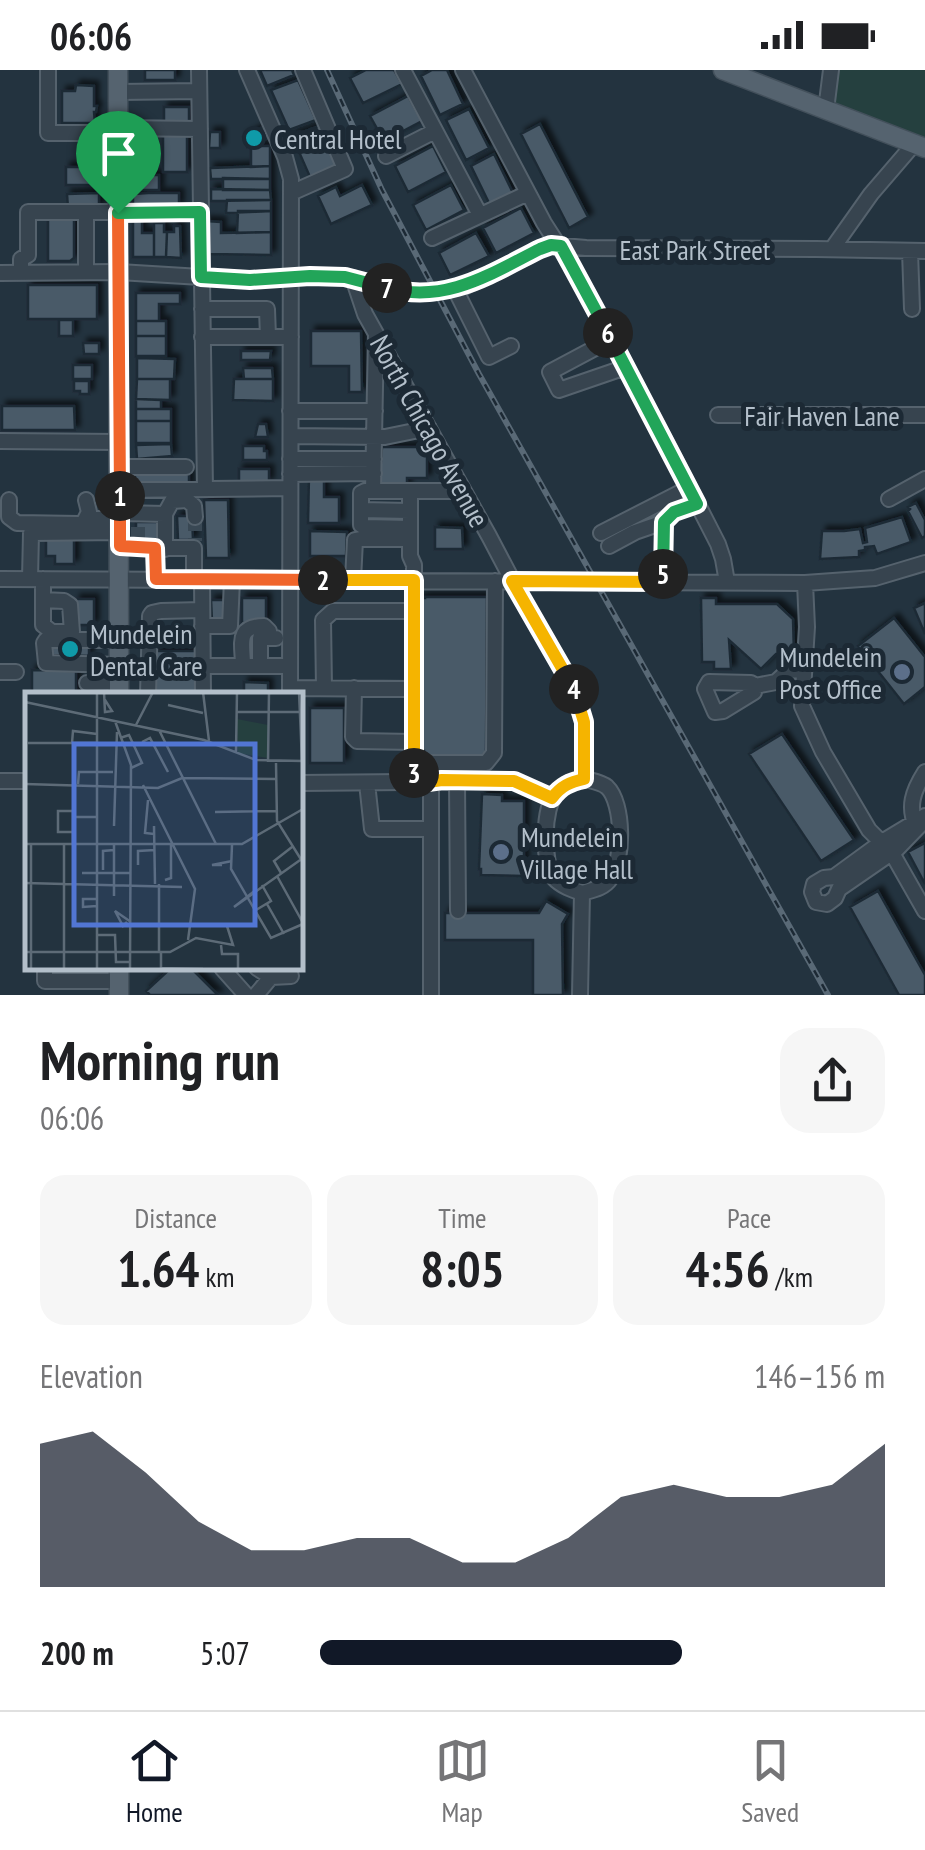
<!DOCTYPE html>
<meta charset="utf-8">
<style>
:root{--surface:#fff;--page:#f6f6f6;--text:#202124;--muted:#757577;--line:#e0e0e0;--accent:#111827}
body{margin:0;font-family:"PT Sans Narrow",sans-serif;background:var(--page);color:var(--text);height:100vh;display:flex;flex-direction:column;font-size:38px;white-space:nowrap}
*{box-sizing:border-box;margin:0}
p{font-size:32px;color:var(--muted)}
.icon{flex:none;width:55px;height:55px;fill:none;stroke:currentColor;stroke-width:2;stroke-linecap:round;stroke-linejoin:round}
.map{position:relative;height:925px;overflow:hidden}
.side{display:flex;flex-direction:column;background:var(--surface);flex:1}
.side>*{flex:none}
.pin{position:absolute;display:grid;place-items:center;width:85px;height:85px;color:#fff;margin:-102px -42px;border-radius:50% 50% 50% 0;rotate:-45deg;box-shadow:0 0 10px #0007}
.pin .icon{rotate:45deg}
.km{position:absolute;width:50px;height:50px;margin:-25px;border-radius:50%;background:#222;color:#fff;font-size:28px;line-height:50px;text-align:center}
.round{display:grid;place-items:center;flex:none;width:105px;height:105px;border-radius:30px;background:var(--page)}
.head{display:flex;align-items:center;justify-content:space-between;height:170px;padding:0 40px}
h1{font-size:55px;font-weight:700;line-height:75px}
.figures{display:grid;grid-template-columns:repeat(3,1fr);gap:15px;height:170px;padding:10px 40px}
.figures div{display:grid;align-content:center;border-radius:25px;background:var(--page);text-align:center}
.figures b{font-size:50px;font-weight:700}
.figures small{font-size:28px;font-weight:400}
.figures p{font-size:28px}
.chart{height:280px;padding:20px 40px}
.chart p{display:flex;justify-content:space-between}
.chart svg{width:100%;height:180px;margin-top:10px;fill:var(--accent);opacity:.7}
ul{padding:0 40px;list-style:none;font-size:32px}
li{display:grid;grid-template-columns:160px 120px 1fr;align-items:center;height:75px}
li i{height:25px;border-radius:12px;background:var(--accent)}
.status{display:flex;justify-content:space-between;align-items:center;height:70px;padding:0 50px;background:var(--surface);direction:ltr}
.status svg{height:28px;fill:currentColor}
.tab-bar{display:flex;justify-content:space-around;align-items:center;height:140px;border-top:2px solid var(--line);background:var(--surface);font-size:28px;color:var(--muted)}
.tab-bar a{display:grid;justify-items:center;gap:5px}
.tab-bar .active{color:var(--accent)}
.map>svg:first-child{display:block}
.green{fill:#25403f}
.building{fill:#495a68;stroke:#1e2b36;stroke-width:2.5;filter:url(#shadow)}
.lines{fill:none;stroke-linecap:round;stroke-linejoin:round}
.minor-tunnel{stroke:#394854;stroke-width:14;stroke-dasharray:14 7;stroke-linecap:butt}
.minor-casing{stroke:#55626d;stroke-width:18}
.major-casing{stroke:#43505b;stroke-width:21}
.minor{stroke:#37444f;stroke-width:14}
.major{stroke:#55636f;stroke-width:18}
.rail-casing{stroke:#596976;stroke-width:6}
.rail{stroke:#1c2934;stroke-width:2.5;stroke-dasharray:8;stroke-linecap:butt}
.split-1-casing{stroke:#fff;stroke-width:20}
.split-2-casing{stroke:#fff;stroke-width:20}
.split-3-casing{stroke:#fff;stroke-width:20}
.split-4-casing{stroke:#fff;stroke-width:20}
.split-5-casing{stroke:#fff;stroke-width:20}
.split-6-casing{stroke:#fff;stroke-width:20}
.split-7-casing{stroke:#fff;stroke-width:20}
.split-8-casing{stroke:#fff;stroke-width:20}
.split-1{stroke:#f0652b;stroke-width:12}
.split-2{stroke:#f0652b;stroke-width:12}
.split-3{stroke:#f5b400;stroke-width:12}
.split-4{stroke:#f5b400;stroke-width:12}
.split-5{stroke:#f5b400;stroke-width:12}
.split-6{stroke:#22a559;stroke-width:12}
.split-7{stroke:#22a559;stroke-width:12}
.split-8{stroke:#22a559;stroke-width:12}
.culture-dot{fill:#0f9aa8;stroke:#1c2934;stroke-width:4}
.service-dot{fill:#5c6f8a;stroke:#1c2934;stroke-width:4}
.labels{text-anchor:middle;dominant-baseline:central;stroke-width:10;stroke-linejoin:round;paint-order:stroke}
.poi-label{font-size:28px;fill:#b3bfca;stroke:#1c2934;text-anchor:start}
.street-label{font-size:28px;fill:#b3bfca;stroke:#1c2934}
.inset-road{fill:none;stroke:#5d6b77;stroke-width:2.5}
.view{fill:#5276d3;fill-opacity:0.15;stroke:#5276d3;stroke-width:5}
.inset-edge{fill:none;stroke:#b3bfca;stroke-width:5}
</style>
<div class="status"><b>06:06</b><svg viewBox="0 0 49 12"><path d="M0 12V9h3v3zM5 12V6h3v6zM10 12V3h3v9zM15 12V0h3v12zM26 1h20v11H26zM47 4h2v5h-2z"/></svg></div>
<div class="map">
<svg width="925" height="925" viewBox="0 0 925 925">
<defs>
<filter id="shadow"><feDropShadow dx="4.5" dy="-4.5" stdDeviation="2.5" flood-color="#0009"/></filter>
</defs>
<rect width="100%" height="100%" fill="#23333f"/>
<path class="green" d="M 830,0 L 925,0 L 925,78 L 837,45 L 830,20 Z"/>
<path class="building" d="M 145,0 L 175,0 L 175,10 L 145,10 Z
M 260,0 L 292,0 L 294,5 L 267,16 Z
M 366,0 L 394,0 L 402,14 L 363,33 L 350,8 Z
M 432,0 L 447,0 L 463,34 L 440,45 L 421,6 Z
M 298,10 L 316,50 L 289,60 L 271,20 Z
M 76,15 L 94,16 L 94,36 L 97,36 L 96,42 L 94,42 L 95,53 L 62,53 L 62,21 L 75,21 Z
M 408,26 L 422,51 L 384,71 L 370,46 Z
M 164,37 L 189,37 L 189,56 L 164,56 Z
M 469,39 L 489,78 L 466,90 L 446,50 Z
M 540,54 L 588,147 L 569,158 L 521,64 Z
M 319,56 L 337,96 L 310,107 L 292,66 Z
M 261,58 L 266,69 L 247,77 L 243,67 Z
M 163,62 L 187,62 L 187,102 L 163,102 Z
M 210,62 L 220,62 L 220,78 L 209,78 Z
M 251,76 L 270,76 L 270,96 L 251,97 Z
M 433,76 L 446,102 L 408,122 L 395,96 Z
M 494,84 L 513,123 L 490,135 L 471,96 Z
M 270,96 L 270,109 L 211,109 L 210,98 Z
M 66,97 L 98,97 L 98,115 L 66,115 Z
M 141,105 L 159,105 L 159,120 L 141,120 Z
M 223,108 L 270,109 L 270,120 L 223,120 Z
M 362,115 L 372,135 L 331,154 L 318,126 L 336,117 L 340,126 Z
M 451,115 L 464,140 L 426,160 L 413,135 Z
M 211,119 L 270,120 L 271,130 L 211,131 Z
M 99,123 L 99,138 L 68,138 L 67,124 Z
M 148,123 L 179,123 L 179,136 L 133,136 L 133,124 Z
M 227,130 L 271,130 L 271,141 L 226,143 Z
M 521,138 L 534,163 L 496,183 L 483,158 Z
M 238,141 L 271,141 L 271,162 L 237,163 Z
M 48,147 L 74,147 L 74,188 L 70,191 L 48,191 Z
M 142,147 L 142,163 L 154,163 L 154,187 L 133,187 L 133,148 Z
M 205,151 L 221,152 L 221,163 L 271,162 L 271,185 L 207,184 Z
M 154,153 L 164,153 L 164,162 L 167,162 L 166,187 L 154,187 Z
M 174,156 L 180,156 L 181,188 L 166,187 L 167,162 L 174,162 Z
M 476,163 L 489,186 L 450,205 L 439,183 Z
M 28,215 L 97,215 L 97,249 L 28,249 Z
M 136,223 L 180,223 L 180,234 L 159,234 L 159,251 L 136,251 Z
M 59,250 L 73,250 L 73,266 L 59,266 Z
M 136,251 L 166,251 L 166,266 L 136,266 Z
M 311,261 L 361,261 L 362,322 L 349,322 L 349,296 L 311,296 Z
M 136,266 L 166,266 L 166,286 L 136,286 Z
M 83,273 L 99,273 L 99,284 L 84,284 Z
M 241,281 L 271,281 L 270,290 L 241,290 Z
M 137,288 L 175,289 L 174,309 L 137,309 Z
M 73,295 L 92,295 L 92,309 L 73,309 Z
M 243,298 L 272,298 L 273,309 L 244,309 Z
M 137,309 L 170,309 L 170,330 L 136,329 Z
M 234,309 L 273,309 L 273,331 L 233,330 Z
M 74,311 L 89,311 L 89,324 L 80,324 L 80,321 L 74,321 Z
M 136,329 L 161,330 L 161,339 L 136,339 Z
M 2,336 L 74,336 L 75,360 L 2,360 Z
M 136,339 L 171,339 L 171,351 L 136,351 Z
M 136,351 L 171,351 L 171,373 L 136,373 Z
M 258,354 L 266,354 L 268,367 L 255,367 Z
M 171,374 L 172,386 L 137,389 L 136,375 Z
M 243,376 L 264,376 L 264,381 L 267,381 L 267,390 L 243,390 Z
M 382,377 L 427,377 L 427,408 L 407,408 L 407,416 L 379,418 Z
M 239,399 L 269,399 L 269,412 L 239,413 Z
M 135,404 L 189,404 L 189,417 L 135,417 Z
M 309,405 L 324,405 L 324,427 L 339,427 L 339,453 L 308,453 Z
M 204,430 L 228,430 L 229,488 L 206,488 Z
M 916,433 L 925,450 L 925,466 L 922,468 L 908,441 L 910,439 L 908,437 Z
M 177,446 L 192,446 L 193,470 L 178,470 Z
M 902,447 L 911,472 L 877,484 L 874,476 L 865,477 L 865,480 L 859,481 L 859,487 L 820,489 L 822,461 L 844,461 L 860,459 L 863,473 L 867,472 L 865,458 Z
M 136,452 L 158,452 L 158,471 L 136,471 Z
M 435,457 L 462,458 L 463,479 L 435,479 Z
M 310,461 L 347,462 L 346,486 L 310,486 Z
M 46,468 L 74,468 L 74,494 L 55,494 L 55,486 L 46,486 Z
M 425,527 L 487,527 L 486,682 L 477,691 L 424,691 L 424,681 L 418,681 L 420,528 L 425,528 Z
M 242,528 L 266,528 L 266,553 L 242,553 Z
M 701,528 L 716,528 L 716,534 L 777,534 L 793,549 L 794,585 L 776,584 L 761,599 L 729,570 L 731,599 L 714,599 L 714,592 L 702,592 Z
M 76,529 L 94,529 L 94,555 L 76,555 Z
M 211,530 L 229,530 L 229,551 L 212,551 Z
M 925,533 L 925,564 L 914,538 Z
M 894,548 L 925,587 L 925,617 L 904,634 L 858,576 Z
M 50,573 L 89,574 L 89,586 L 50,585 Z
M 155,581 L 198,581 L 198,625 L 155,625 Z
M 32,600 L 76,601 L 76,625 L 32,625 Z
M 244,612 L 268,613 L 268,625 L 244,625 Z
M 310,638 L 344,638 L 344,693 L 310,693 Z
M 782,664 L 854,770 L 821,791 L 749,684 Z
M 482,724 L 502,725 L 502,731 L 524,731 L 524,806 L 481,805 L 481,799 L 479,799 Z
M 925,773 L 925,814 L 908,782 Z
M 878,821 L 925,905 L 925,925 L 899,925 L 850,837 Z
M 546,831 L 568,844 L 562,854 L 563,925 L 533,925 L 533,870 L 445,870 L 445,843 L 539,843 Z
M 62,898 L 91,898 L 91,904 L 62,904 Z
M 171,898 L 191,898 L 218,925 L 150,925 L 146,921 Z"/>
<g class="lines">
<path class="minor-tunnel" d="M 195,447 L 195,471
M 138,471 L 138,452"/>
<defs>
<path id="minor" d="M 48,0 L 48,63 L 118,63
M 199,0 L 205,419
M 247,0 L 285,87 L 291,109 L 290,625
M 403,0 L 480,145
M 463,0 L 544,153 L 578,206 L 675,390 L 718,474 L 723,489 L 727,512
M 118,22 L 199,21
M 826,40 L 831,0
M 118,58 L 200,59
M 118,80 L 147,80
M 386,86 L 435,61
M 291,123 L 345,99 L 303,0
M 86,142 L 86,202
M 432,168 L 528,123
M 832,179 L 871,124 L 914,74
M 910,181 L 912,239
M 21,202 L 21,189 L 28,185 L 28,142 L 200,142
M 0,203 L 119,202 L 250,210 L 310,206 L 345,207 L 396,220 L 431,223 L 464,217 L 540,179 L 551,175 L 586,178 L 816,179 L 925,181
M 353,208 L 365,244 L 489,466 L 520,525 L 574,618 L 584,653 L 585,709 C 592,711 601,712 607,717 C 624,733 624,791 610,809 C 604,818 592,820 582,823 L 580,925
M 455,219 L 489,287 L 511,276
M 202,239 L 267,239 L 268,267
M 202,267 L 291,267
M 612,269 L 550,302 L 559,320 L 626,297
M 290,341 L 375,341
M 718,345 L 925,345
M 291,366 L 385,367 L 429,358
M 0,371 L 120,372
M 290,389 L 374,389
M 120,397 L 186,397
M 290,404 L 374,403
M 120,420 L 290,418
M 373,421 L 376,264
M 410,421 L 410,486 L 414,495 L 414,713
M 889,429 L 925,409
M 9,430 L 9,447 L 17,453 L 79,454 L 96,449 L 120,449
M 361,440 L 410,441
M 120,443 L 165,444 L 165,479
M 165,444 L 172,431 L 187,430 L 194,436 L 195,447
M 84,452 L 89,442 L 86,430
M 664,452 L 675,442 L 697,434
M 410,458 L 364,457 L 361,455 L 361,423 L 365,421 L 464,421
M 601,463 L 689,418
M 120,476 L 155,478
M 609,476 L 635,462 L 664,452 L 663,512
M 0,509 L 805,513 L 875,508 L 925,493
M 30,509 L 31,463 L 120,462
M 43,509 L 43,555 L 52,562 L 64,562
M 156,509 L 155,478 L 194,478 L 194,509
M 202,509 L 203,625
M 353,510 L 355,470 L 360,469 L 410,469
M 805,513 L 807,557 L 802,636 L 823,682 L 869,760 L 892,783 L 925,841
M 43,530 L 64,531 L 70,535 L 72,562
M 202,556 L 230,556 L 232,510
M 149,568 L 202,567
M 120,595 L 46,593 L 44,573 L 46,570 L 120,570
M 203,596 L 290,596
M 243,596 C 243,574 235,556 264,556 L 269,561 L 270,568
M 260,596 L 260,568 L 276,568
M 0,602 L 16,602
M 87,613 L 120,612
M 755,616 L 754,622 L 723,641 L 715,642 L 705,619 L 709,612 L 751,613 L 755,616 L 776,612 L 788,601 L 805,599
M 290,618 L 414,619
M 324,618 L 323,550 L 333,541 L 414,541
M 354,618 L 353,667 L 357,671 L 414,672
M 148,625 L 150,546 L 152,543 L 161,541 L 202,540
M 414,693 L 486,693 L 494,683 L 495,511
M 0,711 L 28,711
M 457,711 L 458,841
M 300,713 L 514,711 L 552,728
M 367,713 L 372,759 L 431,759
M 431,713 L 431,925
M 925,746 L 882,772 L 834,807 L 824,808 L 814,814 L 812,822 L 816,832 L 827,834 L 835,828 L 839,819 L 897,779 L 925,750
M 917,758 C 907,737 913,721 925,702
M 582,823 C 573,820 561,816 554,808 C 542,791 543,738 556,723 C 564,714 574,711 585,709
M 45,898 L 45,911 L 119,911
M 222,898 L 246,925
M 257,898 L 271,907 L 291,906
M 256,925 L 271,907"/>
<path id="major" d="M 118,0 L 119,625
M 723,0 L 925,78
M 119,898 L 119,925"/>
</defs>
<use href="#minor" class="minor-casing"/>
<use href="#major" class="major-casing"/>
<use href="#minor" class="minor"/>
<use href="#major" class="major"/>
<defs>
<path id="rail" d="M 327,0 L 382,120 L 479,304 L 828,925"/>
</defs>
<use href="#rail" class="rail-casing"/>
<use href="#rail" class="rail"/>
</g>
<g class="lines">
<defs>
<path id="split-1" d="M 118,143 L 120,426"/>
<path id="split-2" d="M 120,426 L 120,476 L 155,478 L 156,509 L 323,510"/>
<path id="split-3" d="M 323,510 L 414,510 L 414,703"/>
<path id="split-4" d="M 414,703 L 414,714 L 442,710 L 514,711 L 552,728 C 561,716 570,712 584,709 L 584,652 L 574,619"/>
<path id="split-5" d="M 574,619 L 512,511 L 663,512 L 663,504"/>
<path id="split-6" d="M 608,263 L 697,434 L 674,442 L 664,452 L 663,504"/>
<path id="split-7" d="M 387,218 C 446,234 490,204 540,179 L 551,175 L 561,176 L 608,263"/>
<path id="split-8" d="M 118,143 L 200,142 L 201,207 L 250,210 L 310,206 L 345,207 L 387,218"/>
</defs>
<use href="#split-1" class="split-1-casing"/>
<use href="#split-2" class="split-2-casing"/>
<use href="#split-3" class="split-3-casing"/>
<use href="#split-4" class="split-4-casing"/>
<use href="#split-5" class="split-5-casing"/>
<use href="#split-6" class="split-6-casing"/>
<use href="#split-7" class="split-7-casing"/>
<use href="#split-8" class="split-8-casing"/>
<use href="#split-1" class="split-1"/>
<use href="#split-2" class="split-2"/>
<use href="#split-3" class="split-3"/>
<use href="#split-4" class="split-4"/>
<use href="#split-5" class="split-5"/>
<use href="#split-6" class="split-6"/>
<use href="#split-7" class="split-7"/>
<use href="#split-8" class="split-8"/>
</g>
<g class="culture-dot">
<circle cx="254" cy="68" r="10"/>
<circle cx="70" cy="579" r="10"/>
</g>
<g class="service-dot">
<circle cx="902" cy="602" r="10"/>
<circle cx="501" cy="782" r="10"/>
</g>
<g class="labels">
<g class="poi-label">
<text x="274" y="68">Central Hotel</text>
<text x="90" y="563">Mundelein<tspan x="90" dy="32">Dental Care</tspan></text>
<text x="882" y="586" text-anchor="end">Mundelein<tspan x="882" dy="32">Post Office</tspan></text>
<text x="521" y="766">Mundelein<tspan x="521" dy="32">Village Hall</tspan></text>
</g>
<g class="street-label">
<text x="695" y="179">East Park Street</text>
<text x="822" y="345">Fair Haven Lane</text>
<text transform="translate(430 361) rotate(61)">North Chicago Avenue</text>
</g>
</g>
<g transform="translate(25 622)">
<rect width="278" height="278" fill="#23333f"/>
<path d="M 212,27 L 243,33 L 243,66 L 213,61 Z" fill="#25403f"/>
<path class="inset-road" d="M 72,0 L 72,277M 79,0 L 80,20 L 87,19 L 80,8M 178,0 L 184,49M 274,0 L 277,70M 0,10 L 179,48 L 231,68 L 278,69M 143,13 L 178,21M 212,20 L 274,20M 90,29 L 106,73 L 105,277M 111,33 L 128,0M 134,38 L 191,152M 95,46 L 104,43 L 117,71 L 106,76M 117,50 L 125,46 L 143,80M 3,51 L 72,51M 47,51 L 48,39 L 72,42M 211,60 L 212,0M 243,70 L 244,0M 251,71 L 252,129 L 277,169M 0,92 L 133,96 L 157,86 L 251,87M 53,92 L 54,80 L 88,80M 118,93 L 170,197 L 163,248M 123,108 L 120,141 L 129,142M 190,120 L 251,119M 89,134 L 92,40M 129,134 L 130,192M 48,140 L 33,140 L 33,119 L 48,119 L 48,125M 0,152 L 217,152 L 278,117M 6,152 L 6,277M 39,152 L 39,277M 48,152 L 48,125 L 72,125M 89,152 L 89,204M 207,153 L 206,177 L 246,246 L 278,232M 113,173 L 113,159 L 130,158M 197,173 L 187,173 L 207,169M 78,178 L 78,159 L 89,158M 57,181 L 106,181M 256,181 L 249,169 L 267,155M 252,184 L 278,231M 140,188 L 146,186 L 146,152M 0,191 L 157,195M 134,192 L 134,261M 232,197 L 209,215 L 278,166M 72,207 L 58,207 L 58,215 L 72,214M 242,212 L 259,242M 231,218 L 246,209 L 237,193M 102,230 L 98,234 L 90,219 L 106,230M 72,243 L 90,243 L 91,270 L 105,270M 196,253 L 197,262 L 213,262 L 213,277M 0,260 L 145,260 L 171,246 L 208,253 L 202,234M 136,261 L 136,276 L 178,277"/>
<path class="view" d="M 49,52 L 230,52 L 230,233 L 49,233 Z"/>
<rect width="278" height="278" class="inset-edge"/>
</g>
</svg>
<div class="pin" style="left:118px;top:143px;background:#1e9e55"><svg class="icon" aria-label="arrive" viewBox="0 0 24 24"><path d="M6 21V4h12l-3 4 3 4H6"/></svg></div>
<b class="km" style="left:120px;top:426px">1</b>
<b class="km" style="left:323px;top:510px">2</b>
<b class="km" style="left:414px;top:703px">3</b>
<b class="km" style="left:574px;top:619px">4</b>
<b class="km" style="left:663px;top:504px">5</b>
<b class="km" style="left:608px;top:263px">6</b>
<b class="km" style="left:387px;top:218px">7</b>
</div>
<section class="side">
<div class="head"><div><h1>Morning run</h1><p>06:06</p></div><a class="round"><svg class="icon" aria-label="share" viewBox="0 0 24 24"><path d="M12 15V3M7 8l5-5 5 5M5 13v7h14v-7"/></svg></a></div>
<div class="figures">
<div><p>Distance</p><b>1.64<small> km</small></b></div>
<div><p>Time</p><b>8:05</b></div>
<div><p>Pace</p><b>4:56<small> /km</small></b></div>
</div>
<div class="chart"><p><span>Elevation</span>146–156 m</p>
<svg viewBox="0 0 160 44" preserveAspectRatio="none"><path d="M0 44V9L10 6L20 16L30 28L40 35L50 35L60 32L70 32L80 38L90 38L100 32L110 22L120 19L130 22L140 22L150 19L160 9V44z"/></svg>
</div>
<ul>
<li><b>200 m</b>5:07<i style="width:64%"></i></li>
</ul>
</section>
<nav class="tab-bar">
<a class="active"><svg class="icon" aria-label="home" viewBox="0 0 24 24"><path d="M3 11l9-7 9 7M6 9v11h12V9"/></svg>Home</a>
<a><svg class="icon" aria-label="map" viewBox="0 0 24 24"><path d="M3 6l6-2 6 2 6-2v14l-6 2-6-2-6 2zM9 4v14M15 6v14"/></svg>Map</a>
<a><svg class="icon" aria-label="saved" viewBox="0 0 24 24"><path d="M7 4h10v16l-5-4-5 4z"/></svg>Saved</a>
</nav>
